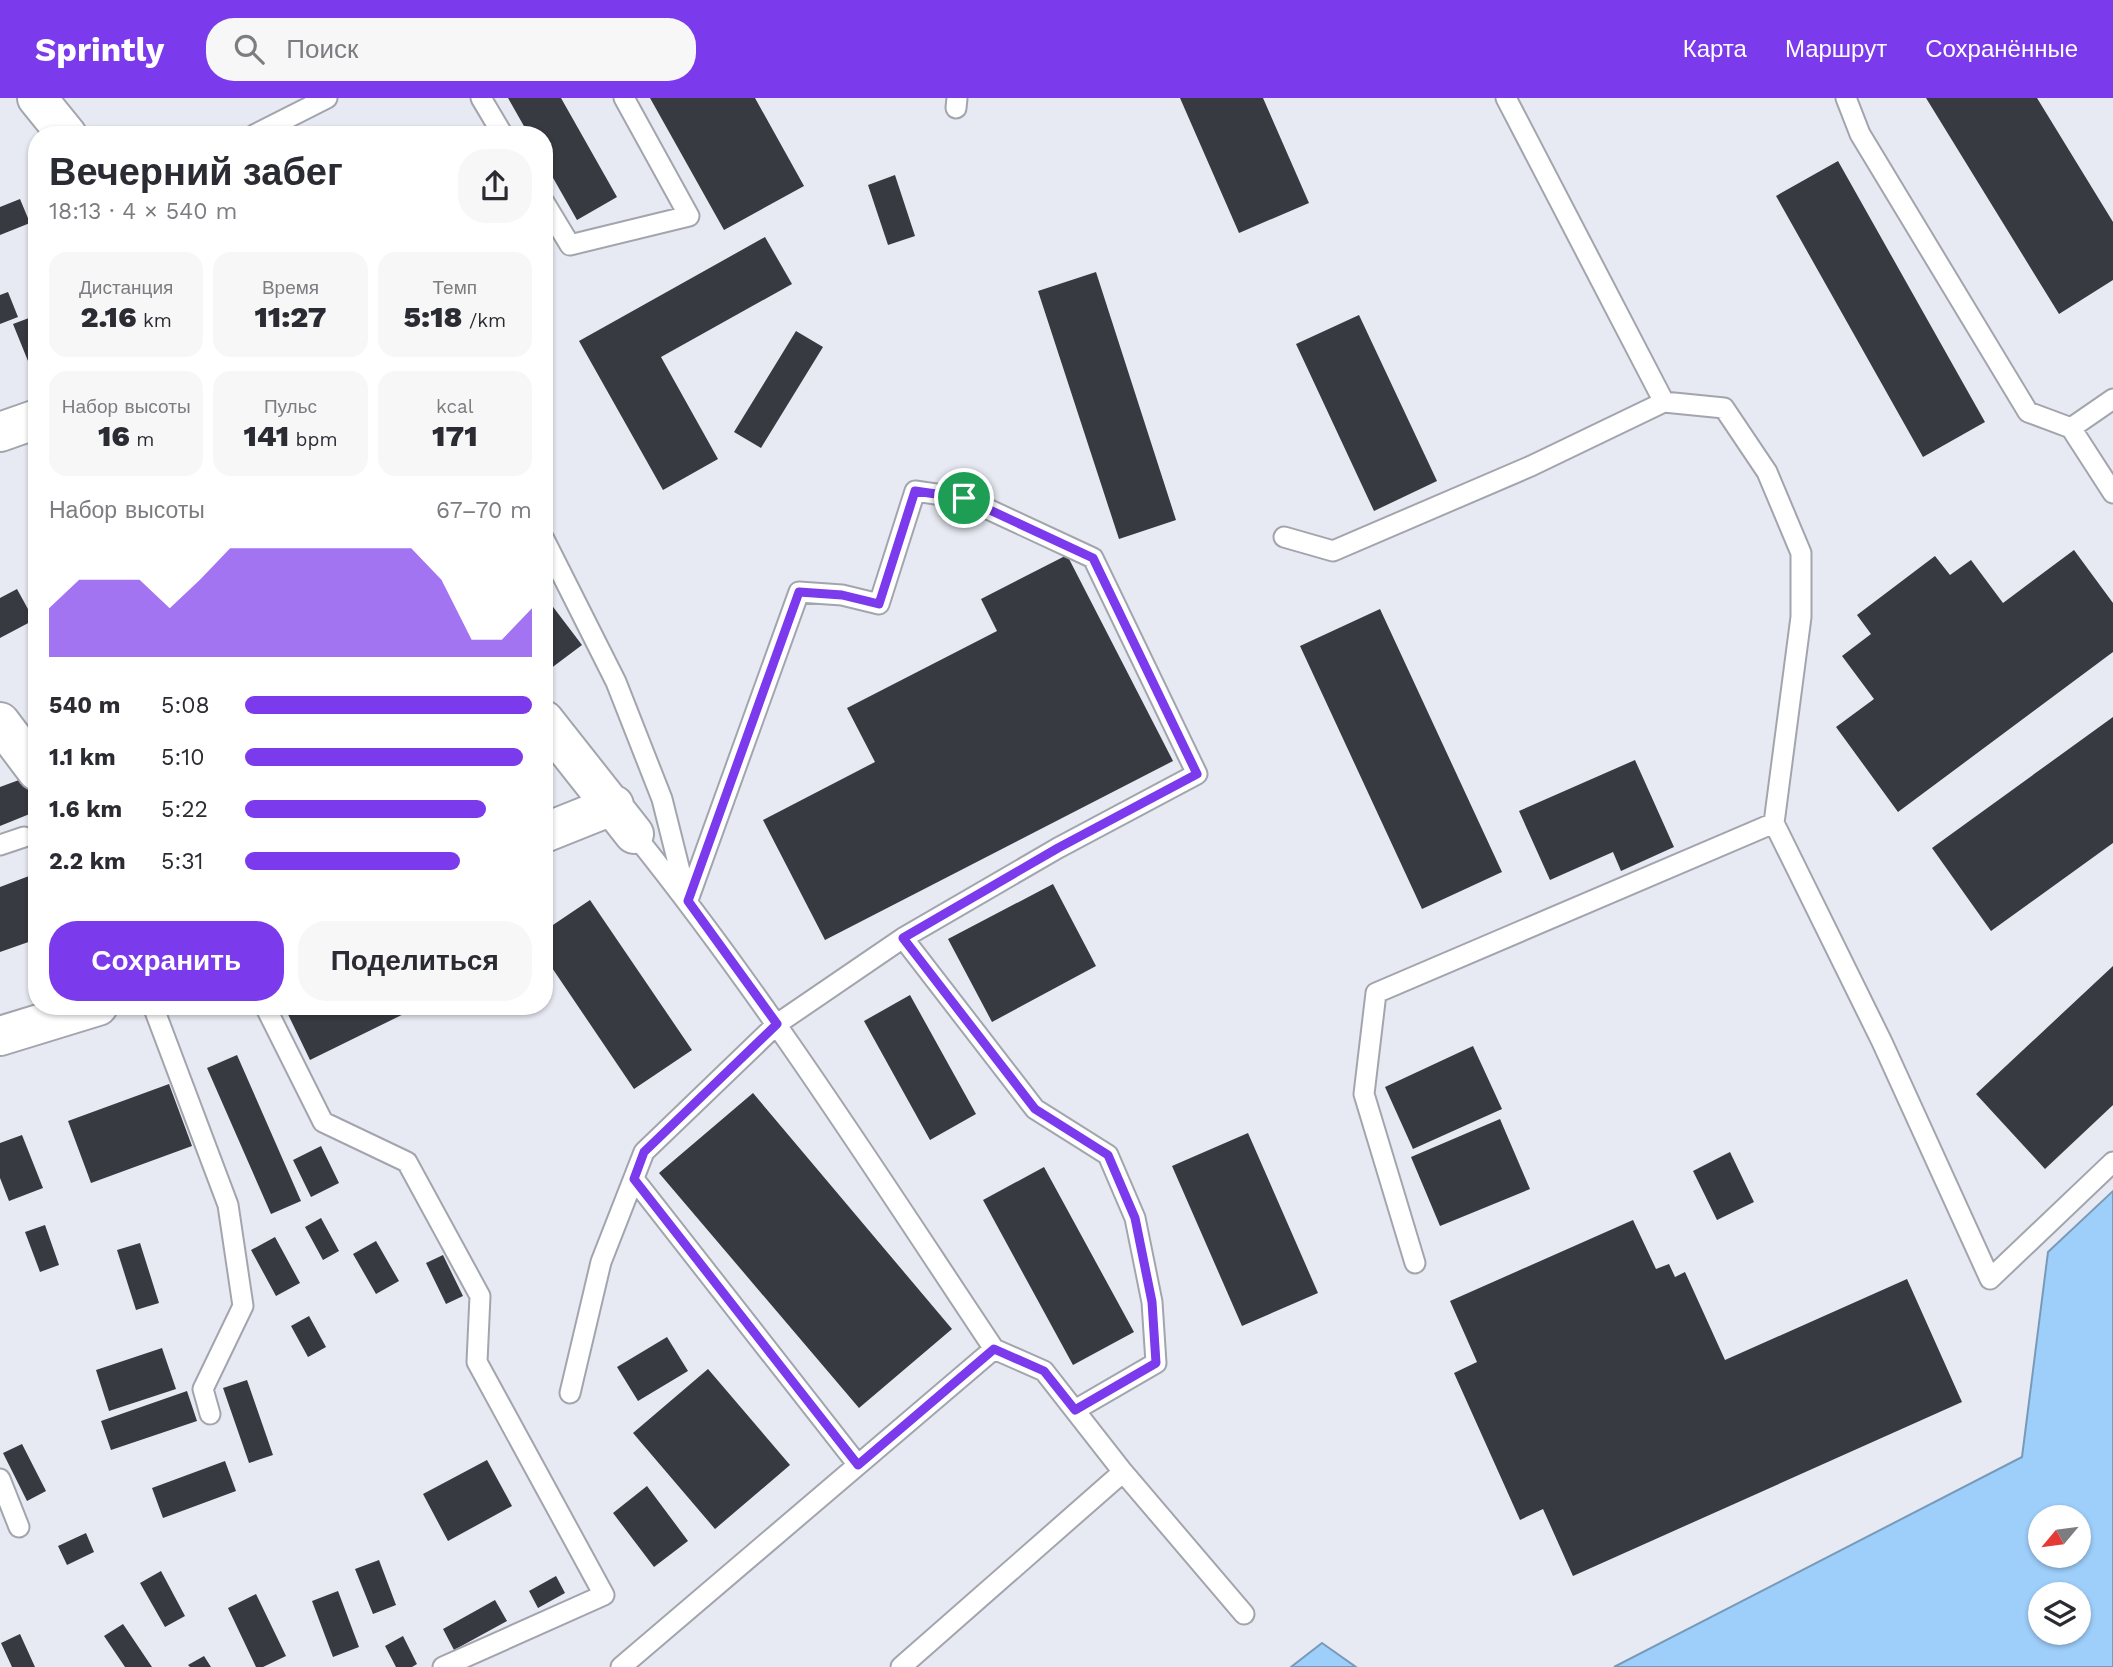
<!DOCTYPE html>
<html lang="ru">
<meta charset="utf-8">
<style>
:root{--surface:#fff;--page:#f7f7f7;--text:#2b2b33;--muted:#7c7c81;--accent:#7c3aed}
body{margin:0;font-family:"Work Sans",sans-serif;background:var(--page);color:var(--text);height:100vh;display:flex;flex-direction:column;font-size:26px;white-space:nowrap}
*{box-sizing:border-box;margin:0}
p{font-size:23px;color:var(--muted)}
.icon{flex:none;width:38px;height:38px;fill:none;stroke:currentColor;stroke-width:2;stroke-linecap:round;stroke-linejoin:round}
.map{position:relative;flex:1;overflow:hidden}
.side{position:absolute;left:28px;top:28px;width:525px;height:889px;display:flex;flex-direction:column;background:var(--surface);border-radius:28px;box-shadow:0 2px 5px #0004}
.side>*{flex:none}
.needle{width:46px;rotate:241deg}
.controls{position:absolute;left:2028px;top:1407px;display:grid;gap:14px}
.controls a{display:grid;place-items:center;width:63px;height:63px;border-radius:50%;background:var(--surface);box-shadow:0 2px 5px #0004;font-size:35px}
.pin{position:absolute;display:grid;place-items:center;width:60px;height:60px;color:#fff;margin:-30px;border:4px solid #fff;border-radius:50%;box-shadow:0 2px 7px #0007}
.round{display:grid;place-items:center;flex:none;width:74px;height:74px;border-radius:28px;background:var(--page)}
.head{display:flex;align-items:center;justify-content:space-between;height:119px;padding:0 21px}
h1{font-size:38px;font-weight:800;line-height:52px}
.stats{display:grid;grid-template-columns:repeat(3,1fr);gap:10px;height:119px;padding:7px 21px}
.stats div{display:grid;align-content:center;border-radius:18px;background:var(--page);text-align:center}
.stats b{font-size:30px;font-weight:800}
.stats small{font-size:19px;font-weight:400}
.stats p{font-size:19px}
.chart{height:196px;padding:14px 21px}
.chart p{display:flex;justify-content:space-between}
.chart svg{width:100%;height:126px;margin-top:7px;fill:var(--accent);opacity:.7}
.primary-button{display:flex;gap:14px;margin-top:auto;padding:14px 21px}
.primary-button a{flex:1;height:80px;border-radius:28px;background:var(--accent);color:#fff;font-size:28px;font-weight:800;line-height:80px;text-align:center}
.primary-button a+a{background:var(--page);color:var(--text)}
ul{padding:0 21px;list-style:none;font-size:23px}
li{display:grid;grid-template-columns:112px 84px 1fr;align-items:center;height:52px}
li i{height:18px;border-radius:9px;background:var(--accent)}
header{display:flex;align-items:center;gap:42px;box-sizing:border-box;height:98px;padding:0 35px;background:var(--accent);color:#fff}
header strong{font-size:33px}
nav{display:flex;gap:38px;margin-inline-start:auto;font-size:24px}
.search{width:490px;height:63px;background:var(--page);display:flex;align-items:center;gap:18px;box-sizing:border-box;padding:0 24px;border-radius:28px;color:var(--muted);font-size:26px}
.map>svg:first-child{display:block}
.water{fill:#9ecefa;stroke:#789ab9;stroke-width:2;fill-rule:evenodd}
.building{fill:#373a40}
.lines{fill:none;stroke-linecap:round;stroke-linejoin:round}
.lane-casing{stroke:#a2a5ad;stroke-width:23}
.street-casing{stroke:#a2a5ad;stroke-width:42}
.lane{stroke:#fff;stroke-width:19}
.street{stroke:#fff;stroke-width:38}
.route-casing{stroke:#fff;stroke-width:14}
.route{stroke:#7c3aed;stroke-width:9}
</style>
<header>
<strong>Sprintly</strong>
<div class="search"><svg class="icon" aria-label="search" viewBox="0 0 24 24"><circle cx="10" cy="10" r="6"/><path d="M15 15l6 6"/></svg>Поиск</div>
<nav><a>Карта</a><a>Маршрут</a><a>Сохранённые</a></nav>
</header>
<div class="map">
<svg width="2113" height="1569" viewBox="0 0 2113 1569">
<rect width="100%" height="100%" fill="#e7eaf2"/>
<path class="water" d="M 2113,1093 L 2113,1569 L 1614,1569 L 2022,1359 L 2048,1154 ZM 2040,1419 L 2079,1419 L 2079,1458 L 2040,1458 ZM 2040,1496 L 2079,1496 L 2079,1535 L 2040,1535 Z
M 1322,1545 L 1356,1569 L 1291,1569 Z"/>
<path class="building" d="M 508,0 L 561,0 L 617,99 L 577,122 L 544,64 L 544,37 L 529,37 Z
M 650,0 L 755,0 L 804,88 L 724,132 Z
M 1180,0 L 1263,0 L 1309,105 L 1239,135 Z
M 1926,0 L 2037,0 L 2113,124 L 2113,182 L 2059,216 Z
M 1838,63 L 1985,324 L 1923,359 L 1776,98 Z
M 895,77 L 915,138 L 888,147 L 868,87 Z
M 20,101 L 30,125 L 0,137 L 0,109 Z
M 765,139 L 792,186 L 661,259 L 718,361 L 663,392 L 579,243 Z
M 1096,174 L 1176,422 L 1119,441 L 1038,193 Z
M 8,194 L 18,219 L 0,226 L 0,197 Z
M 37,217 L 37,260 L 28,263 L 13,226 Z
M 1359,217 L 1437,383 L 1374,413 L 1296,246 Z
M 796,233 L 823,249 L 761,350 L 734,334 Z
M 2074,452 L 2113,505 L 2113,554 L 1898,714 L 1836,629 L 1874,601 L 1842,558 L 1871,536 L 1857,517 L 1935,458 L 1950,477 L 1971,462 L 2003,505 Z
M 1067,457 L 1173,663 L 825,842 L 763,722 L 875,664 L 847,610 L 997,533 L 981,501 Z
M 17,491 L 34,522 L 0,540 L 0,500 Z
M 544,497 L 582,547 L 546,574 L 544,572 Z
M 1380,511 L 1502,774 L 1422,811 L 1300,548 Z
M 2113,619 L 2113,745 L 1991,833 L 1932,750 Z
M 1635,662 L 1674,749 L 1621,773 L 1613,754 L 1550,782 L 1519,713 Z
M 27,679 L 37,703 L 37,713 L 0,728 L 0,689 Z
M 37,775 L 37,841 L 0,854 L 0,789 Z
M 1053,786 L 1096,868 L 992,924 L 948,841 Z
M 590,802 L 692,952 L 634,991 L 544,858 L 544,833 Z
M 2113,868 L 2113,1007 L 2045,1071 L 1976,996 Z
M 910,897 L 976,1016 L 930,1042 L 864,923 Z
M 284,908 L 420,908 L 310,962 Z
M 1473,948 L 1502,1011 L 1413,1051 L 1385,989 Z
M 237,957 L 301,1103 L 271,1116 L 207,970 Z
M 169,986 L 192,1048 L 91,1085 L 68,1023 Z
M 753,995 L 952,1231 L 859,1310 L 659,1075 Z
M 1500,1021 L 1530,1091 L 1440,1128 L 1411,1059 Z
M 1248,1035 L 1318,1195 L 1242,1228 L 1172,1068 Z
M 22,1037 L 43,1090 L 9,1103 L 0,1080 L 0,1045 Z
M 321,1048 L 339,1085 L 311,1099 L 293,1062 Z
M 1730,1054 L 1754,1104 L 1717,1122 L 1693,1073 Z
M 1044,1069 L 1134,1234 L 1073,1267 L 983,1102 Z
M 321,1120 L 339,1153 L 323,1162 L 305,1129 Z
M 1633,1122 L 1656,1171 L 1669,1166 L 1675,1179 L 1685,1174 L 1725,1262 L 1907,1181 L 1962,1304 L 1573,1478 L 1543,1411 L 1520,1422 L 1454,1275 L 1477,1264 L 1450,1203 Z
M 45,1127 L 59,1167 L 40,1174 L 25,1134 Z
M 275,1139 L 300,1185 L 276,1198 L 251,1152 Z
M 376,1143 L 399,1183 L 376,1196 L 353,1156 Z
M 140,1145 L 159,1205 L 136,1212 L 117,1152 Z
M 443,1157 L 463,1198 L 446,1206 L 426,1165 Z
M 309,1218 L 326,1249 L 308,1259 L 291,1228 Z
M 667,1239 L 688,1273 L 638,1303 L 617,1269 Z
M 162,1250 L 176,1291 L 109,1313 L 96,1272 Z
M 708,1271 L 790,1367 L 715,1431 L 633,1335 Z
M 247,1282 L 273,1357 L 249,1365 L 223,1290 Z
M 187,1293 L 197,1323 L 111,1352 L 101,1323 Z
M 22,1346 L 46,1393 L 27,1403 L 3,1355 Z
M 487,1362 L 512,1408 L 448,1443 L 423,1396 Z
M 225,1363 L 236,1393 L 163,1420 L 152,1390 Z
M 647,1388 L 688,1443 L 654,1469 L 613,1415 Z
M 86,1435 L 94,1454 L 67,1467 L 58,1448 Z
M 379,1462 L 396,1507 L 373,1516 L 355,1471 Z
M 161,1473 L 185,1518 L 165,1529 L 140,1485 Z
M 556,1478 L 565,1495 L 538,1510 L 529,1493 Z
M 338,1493 L 359,1549 L 333,1559 L 312,1503 Z
M 256,1496 L 286,1558 L 263,1569 L 256,1569 L 228,1510 Z
M 495,1502 L 507,1523 L 454,1552 L 443,1531 Z
M 123,1526 L 152,1569 L 125,1569 L 104,1538 Z
M 20,1536 L 35,1569 L 12,1569 L 1,1545 Z
M 403,1538 L 417,1566 L 412,1569 L 396,1569 L 385,1548 Z
M 204,1558 L 211,1569 L 190,1569 L 188,1567 Z"/>
<g class="lines">
<defs>
<path id="lane" d="M 481,0 L 503,37
M 1506,0 L 1664,304
M 1846,0 L 1860,36 L 2028,314 L 2071,330
M 956,10 L 957,0
M 254,37 L 327,0
M 544,104 L 570,147 L 689,118 L 624,0
M 2113,301 L 2071,330 L 2113,395
M 1284,439 L 1333,453 L 1531,368 L 1664,304 L 1724,310 L 1767,374 L 1801,455 L 1801,519 L 1774,725 L 1882,944 L 1990,1181 L 2113,1064
M 544,441 L 616,584 L 662,701 L 686,797
M 634,736 C 765,899 878,1077 994,1251 L 1044,1273 L 1123,1374 L 1244,1516
M 0,747 L 24,739
M 903,840 L 1035,1011 L 1108,1057 L 1135,1120 L 1152,1204 L 1156,1265 L 1075,1312
M 153,908 L 228,1107 L 243,1208 L 203,1291 L 210,1316
M 265,908 L 323,1024 L 407,1064 L 480,1198 L 477,1264 L 604,1497 L 443,1569
M 634,1081 L 858,1367
M 1415,1165 L 1364,996 L 1376,895 L 1774,725
M 570,1295 L 601,1164 L 644,1054 L 777,926 L 903,840 L 1058,750 L 1197,676 L 1093,460 L 964,400 L 915,393 L 879,506 L 842,497 L 799,494 L 688,802
M 0,1381 L 19,1429
M 621,1569 L 994,1251
M 901,1569 L 1123,1374"/>
<path id="street" d="M 37,0 L 67,37
M 0,334 L 37,321
M 544,622 L 634,736
M 0,624 L 37,673
M 544,735 L 614,707
M 0,938 L 98,908"/>
</defs>
<use href="#lane" class="lane-casing"/>
<use href="#street" class="street-casing"/>
<use href="#lane" class="lane"/>
<use href="#street" class="street"/>
</g>
<g class="lines">
<defs>
<path id="route" d="M 915,393 L 964,400 L 1093,460 L 1197,676 L 1058,750 L 903,840 L 1035,1011 L 1108,1057 L 1135,1120 L 1152,1204 L 1156,1265 L 1075,1312 L 1044,1273 L 994,1251 L 858,1367 L 634,1081 L 644,1054 L 777,926 L 688,803 L 799,494 L 842,497 L 879,506 Z"/>
</defs>
<use href="#route" class="route-casing"/>
<use href="#route" class="route"/>
</g>
</svg>
<div class="controls">
<a><svg class="needle" viewBox="-14 -14 28 28"><path d="M0-13l5 13h-10z" fill="#e53935"/><path d="M0 13l5-13h-10z" fill="#7c7c81"/></svg></a>
<a><svg class="icon" aria-label="layers" viewBox="0 0 24 24"><path d="M12 4l9 5-9 5-9-5zM3 14l9 5 9-5"/></svg></a>
</div>
<div class="pin" style="left:964px;top:400px;background:#1e9e55"><svg class="icon" aria-label="arrive" viewBox="0 0 24 24"><path d="M6 21V4h12l-3 4 3 4H6"/></svg></div>
<section class="side">
<div class="head"><div><h1>Вечерний забег</h1><p>18:13 · 4 × 540 m</p></div><a class="round"><svg class="icon" aria-label="share" viewBox="0 0 24 24"><path d="M12 15V3M7 8l5-5 5 5M5 13v7h14v-7"/></svg></a></div>
<div class="stats">
<div><p>Дистанция</p><b>2.16<small> km</small></b></div>
<div><p>Время</p><b>11:27</b></div>
<div><p>Темп</p><b>5:18<small> /km</small></b></div>
</div>
<div class="stats">
<div><p>Набор высоты</p><b>16<small> m</small></b></div>
<div><p>Пульс</p><b>141<small> bpm</small></b></div>
<div><p>kcal</p><b>171</b></div>
</div>
<div class="chart"><p><span>Набор высоты</span>67–70 m</p>
<svg viewBox="0 0 160 44" preserveAspectRatio="none"><path d="M0 44V27L10 17L20 17L30 17L40 27L50 17L60 6L70 6L80 6L90 6L100 6L110 6L120 6L130 17L140 38L150 38L160 27V44z"/></svg>
</div>
<ul>
<li><b>540 m</b>5:08<i style="width:100%"></i></li>
<li><b>1.1 km</b>5:10<i style="width:97%"></i></li>
<li><b>1.6 km</b>5:22<i style="width:84%"></i></li>
<li><b>2.2 km</b>5:31<i style="width:75%"></i></li>
</ul>
<div class="primary-button"><a>Сохранить</a><a>Поделиться</a></div>
</section>
</div>
